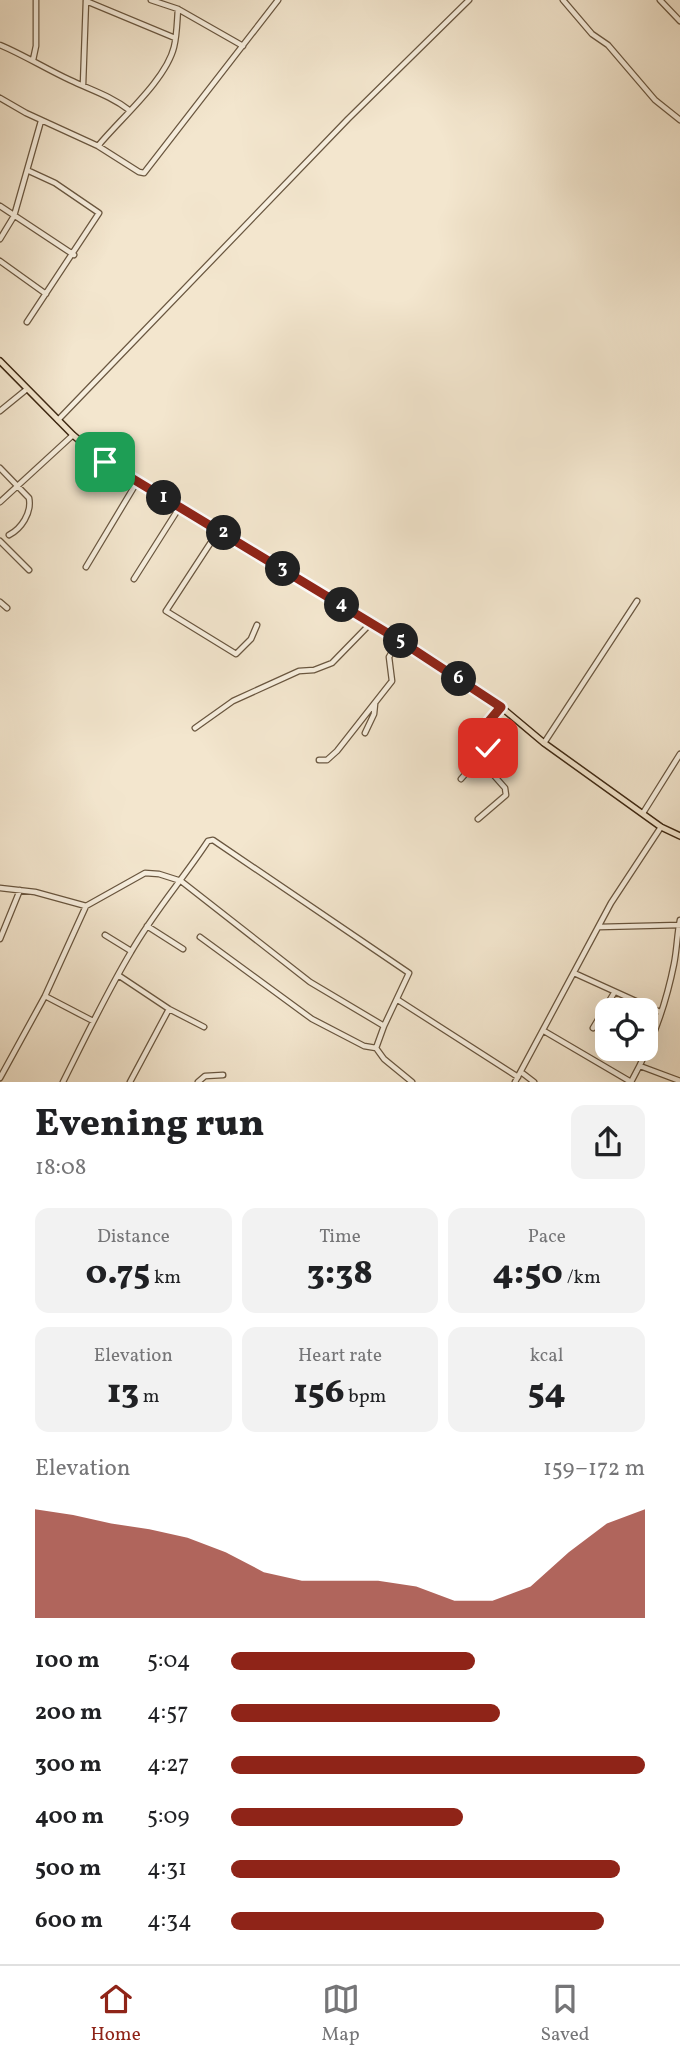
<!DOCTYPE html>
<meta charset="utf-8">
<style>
:root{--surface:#fff;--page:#f2f2f2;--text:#202124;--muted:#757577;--line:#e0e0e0;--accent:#8f2418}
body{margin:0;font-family:Vollkorn,serif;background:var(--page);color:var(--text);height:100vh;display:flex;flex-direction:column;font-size:26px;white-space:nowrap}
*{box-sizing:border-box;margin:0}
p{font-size:23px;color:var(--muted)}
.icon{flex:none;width:38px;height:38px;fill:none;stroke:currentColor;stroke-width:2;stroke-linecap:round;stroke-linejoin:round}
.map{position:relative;height:1082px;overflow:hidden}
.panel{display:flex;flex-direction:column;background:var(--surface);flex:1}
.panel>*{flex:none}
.buttons{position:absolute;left:595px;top:998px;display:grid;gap:14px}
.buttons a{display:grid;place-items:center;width:63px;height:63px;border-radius:14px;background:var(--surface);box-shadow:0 7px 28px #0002;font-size:35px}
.pin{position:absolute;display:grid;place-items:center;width:60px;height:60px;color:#fff;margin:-30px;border-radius:14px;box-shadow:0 4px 10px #0006}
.km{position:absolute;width:35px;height:35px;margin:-18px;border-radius:50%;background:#222;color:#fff;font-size:19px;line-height:35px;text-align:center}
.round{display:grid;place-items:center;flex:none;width:74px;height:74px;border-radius:14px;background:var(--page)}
.summary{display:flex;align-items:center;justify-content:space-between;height:119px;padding:0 35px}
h1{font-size:38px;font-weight:800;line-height:52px}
.metrics{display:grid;grid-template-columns:repeat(3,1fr);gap:10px;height:119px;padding:7px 35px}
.metrics div{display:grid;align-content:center;border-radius:14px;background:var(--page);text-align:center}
.metrics b{font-size:35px;font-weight:800}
.metrics small{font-size:19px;font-weight:400}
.metrics p{font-size:19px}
.chart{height:196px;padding:14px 35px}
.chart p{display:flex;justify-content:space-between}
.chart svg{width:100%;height:126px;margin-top:7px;fill:var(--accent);opacity:.7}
ul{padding:0 35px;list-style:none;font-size:23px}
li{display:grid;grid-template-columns:112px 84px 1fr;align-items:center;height:52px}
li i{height:18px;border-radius:9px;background:var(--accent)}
.tab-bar{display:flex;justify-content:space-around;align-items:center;height:98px;border-top:2px solid var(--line);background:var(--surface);font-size:19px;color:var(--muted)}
.tab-bar a{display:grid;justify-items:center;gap:4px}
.tab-bar .on{color:var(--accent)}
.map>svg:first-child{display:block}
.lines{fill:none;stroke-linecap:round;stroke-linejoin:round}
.minor-casing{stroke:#6a5740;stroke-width:7}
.major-casing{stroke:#3d2711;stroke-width:8}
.minor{stroke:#f7efdf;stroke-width:4.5}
.major{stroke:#f3e6ce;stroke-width:5}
.route-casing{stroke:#fff;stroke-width:14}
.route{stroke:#8f2418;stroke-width:9}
</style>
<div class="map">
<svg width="680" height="1082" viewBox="0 0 680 1082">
<rect width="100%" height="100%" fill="#f3e6ce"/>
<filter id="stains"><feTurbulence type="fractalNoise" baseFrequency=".00286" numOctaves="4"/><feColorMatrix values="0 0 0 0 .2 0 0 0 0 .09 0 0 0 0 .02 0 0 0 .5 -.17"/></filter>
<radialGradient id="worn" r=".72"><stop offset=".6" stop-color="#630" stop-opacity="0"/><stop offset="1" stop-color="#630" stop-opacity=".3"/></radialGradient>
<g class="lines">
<defs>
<path id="minor" d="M 151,0 L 178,9 L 243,46
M 563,0 L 592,34 L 608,45 L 655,100 L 680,120
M 660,0 L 680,21
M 86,1 L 175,38
M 0,45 C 24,55 46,69 70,80 C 91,90 111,96 129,110
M 33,60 L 36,46 L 36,0
M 83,85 L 86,0
M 0,98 L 26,113 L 98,146 L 139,172 L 144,173 L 278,0
M 98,146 C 120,119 166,80 174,47 C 177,35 177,22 178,9
M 0,206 L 74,255
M 0,239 L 14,216 L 41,121
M 0,261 L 46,294
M 27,322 L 99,213 L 55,183 L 29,171
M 0,411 L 27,389
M 58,420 L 348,119 L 469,0
M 0,468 L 29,498 C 32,513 21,529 9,535
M 0,502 L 73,435
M 219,530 L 166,611 L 236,654 L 251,639 L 257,625
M 0,541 L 29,570
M 86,567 L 137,482
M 134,579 L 179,508
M 0,602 L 7,608
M 195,728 L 233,701 L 299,671 L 314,670 L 332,663 L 371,623
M 365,733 L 374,714 L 375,704
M 544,743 L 637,601
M 319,760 L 327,760 L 337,751 L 392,681 L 389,657 L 399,640
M 461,779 L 485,752
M 643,813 L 680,754
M 478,819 L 506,795 L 505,788 L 482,762 L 488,748 L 479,733 L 501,707
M 0,888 L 35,892 L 86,906
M 147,926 L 183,949
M 599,927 L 680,925
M 105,935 L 131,951
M 200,937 L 312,1019 L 364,1046 L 376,1048
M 0,939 L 20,890
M 574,973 L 660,1012
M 118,975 L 169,1009 L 204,1027
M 45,996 L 93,1021
M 398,1000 L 518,1077
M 593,1028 L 614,993
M 544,1031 L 631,1082
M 640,1066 L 680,1081
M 521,1072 L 534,1082
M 0,1078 L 45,996 L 86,906 L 145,873 L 159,874 L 181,881 L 310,982 L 384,1026
M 63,1082 C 85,1038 106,994 131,952 C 153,913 183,879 208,841 L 213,840 L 409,973 L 384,1026 L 376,1048 L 384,1059 L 412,1082
M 130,1082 L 169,1009
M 198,1082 L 205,1076 L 223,1075
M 515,1082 L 611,903 L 661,827
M 631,1082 C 651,1046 666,1004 674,964 C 677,949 677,935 680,920"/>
<path id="major" d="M 0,361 L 73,435 L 105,462 L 399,640 L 501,707 L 544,743 L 661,827 L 680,836"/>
</defs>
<use href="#minor" class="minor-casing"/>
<use href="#major" class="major-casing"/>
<use href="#minor" class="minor"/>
<use href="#major" class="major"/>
</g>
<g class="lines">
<defs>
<path id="route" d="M 105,462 L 399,640 L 501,707 L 479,733 L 488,748"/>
</defs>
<use href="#route" class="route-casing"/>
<use href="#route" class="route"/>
</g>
<rect width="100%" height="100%" filter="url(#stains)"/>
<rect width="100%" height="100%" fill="url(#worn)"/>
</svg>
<div class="buttons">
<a><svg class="icon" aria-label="locate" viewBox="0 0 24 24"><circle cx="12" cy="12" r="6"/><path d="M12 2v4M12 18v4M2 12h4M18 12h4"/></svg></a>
</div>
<div class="pin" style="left:105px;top:462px;background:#1e9e55"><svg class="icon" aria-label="arrive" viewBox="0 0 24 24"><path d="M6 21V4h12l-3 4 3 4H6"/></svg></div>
<div class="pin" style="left:488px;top:748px;background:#d93025"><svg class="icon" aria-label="check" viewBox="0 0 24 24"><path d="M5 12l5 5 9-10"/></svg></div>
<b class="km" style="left:164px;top:498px">1</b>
<b class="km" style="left:224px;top:533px">2</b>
<b class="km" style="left:283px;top:569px">3</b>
<b class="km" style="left:342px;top:605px">4</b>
<b class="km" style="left:401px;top:641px">5</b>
<b class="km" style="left:459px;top:679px">6</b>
</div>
<section class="panel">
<div class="summary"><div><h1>Evening run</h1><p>18:08</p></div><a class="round"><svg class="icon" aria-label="share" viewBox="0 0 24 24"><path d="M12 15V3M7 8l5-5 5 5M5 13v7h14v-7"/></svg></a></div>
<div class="metrics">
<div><p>Distance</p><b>0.75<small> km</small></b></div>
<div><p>Time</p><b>3:38</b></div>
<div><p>Pace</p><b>4:50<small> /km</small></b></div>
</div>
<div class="metrics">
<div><p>Elevation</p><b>13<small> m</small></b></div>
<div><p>Heart rate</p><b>156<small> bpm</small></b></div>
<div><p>kcal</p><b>54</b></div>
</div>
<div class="chart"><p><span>Elevation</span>159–172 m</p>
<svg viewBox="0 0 160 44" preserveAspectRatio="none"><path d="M0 44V6L10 8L20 11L30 13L40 16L50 21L60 28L70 31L80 31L90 31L100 33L110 38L120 38L130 33L140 21L150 11L160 6V44z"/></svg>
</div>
<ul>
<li><b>100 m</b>5:04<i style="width:59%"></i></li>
<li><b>200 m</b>4:57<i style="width:65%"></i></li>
<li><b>300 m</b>4:27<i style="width:100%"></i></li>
<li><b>400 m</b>5:09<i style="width:56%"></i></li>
<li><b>500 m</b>4:31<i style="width:94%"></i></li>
<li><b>600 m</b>4:34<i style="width:90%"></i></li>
</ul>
</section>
<nav class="tab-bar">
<a class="on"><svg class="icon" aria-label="home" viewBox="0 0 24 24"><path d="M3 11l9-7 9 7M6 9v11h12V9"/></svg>Home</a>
<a><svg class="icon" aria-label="map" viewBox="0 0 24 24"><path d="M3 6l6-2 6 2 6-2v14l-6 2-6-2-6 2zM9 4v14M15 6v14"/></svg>Map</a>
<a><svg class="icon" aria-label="saved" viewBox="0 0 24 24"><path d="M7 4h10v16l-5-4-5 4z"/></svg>Saved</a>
</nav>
